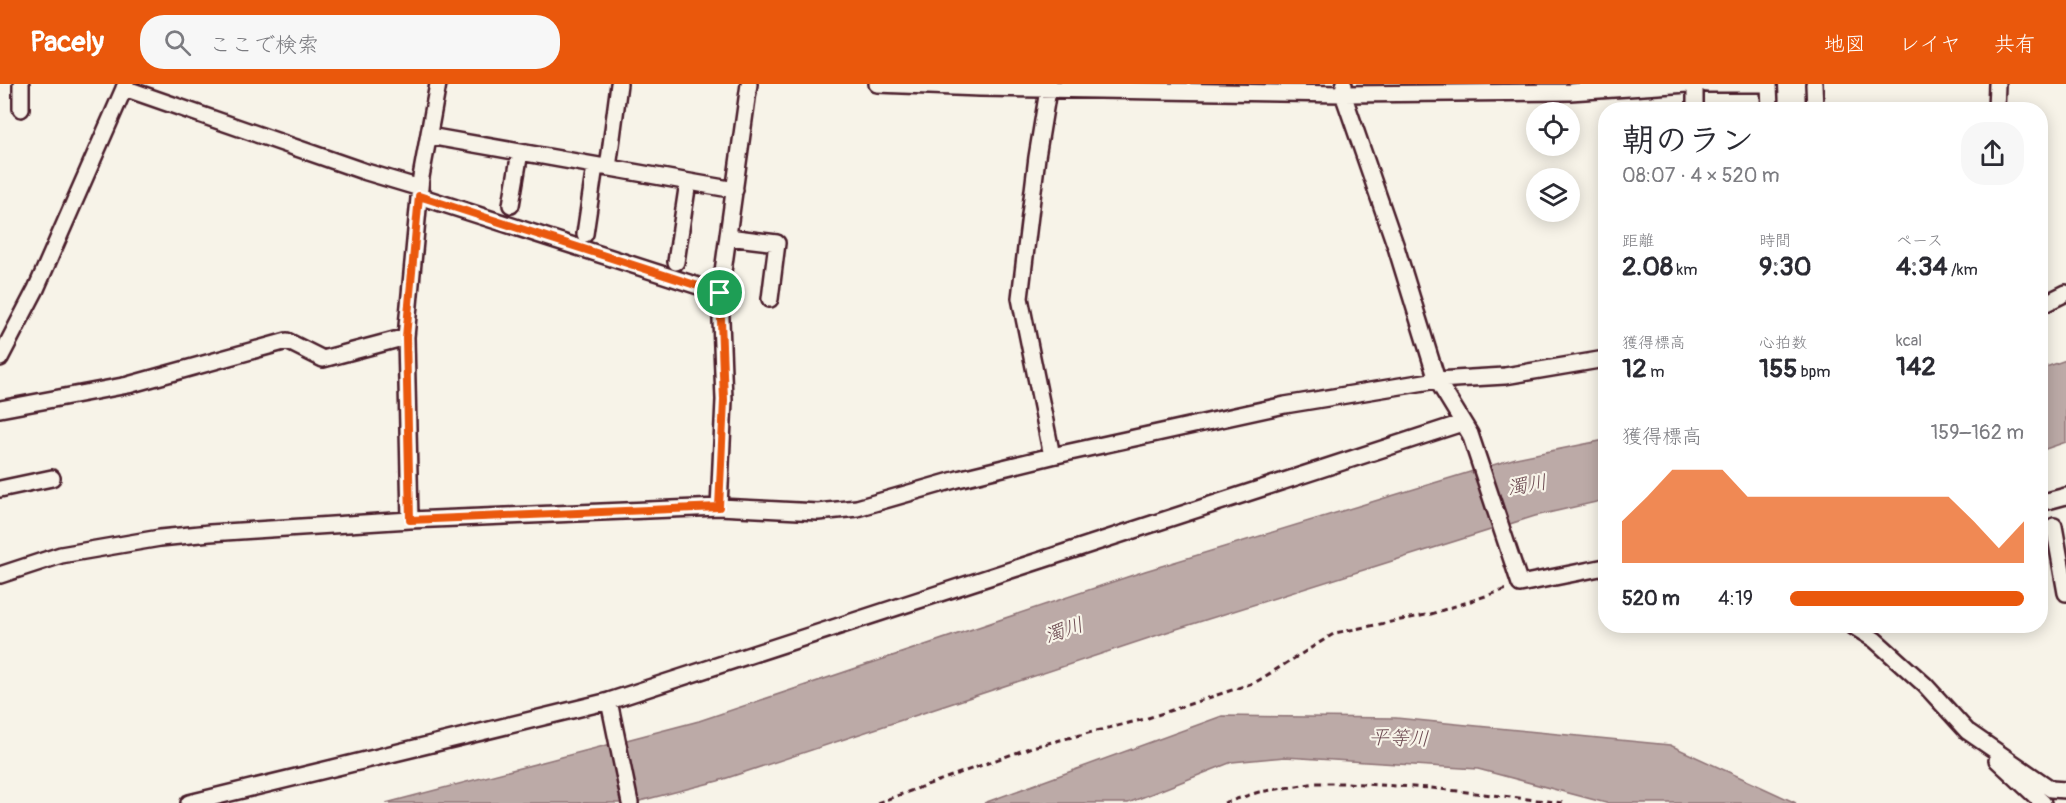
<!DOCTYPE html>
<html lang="ja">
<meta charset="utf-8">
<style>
:root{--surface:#fff;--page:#f7f7f7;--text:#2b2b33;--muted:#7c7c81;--accent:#ea580c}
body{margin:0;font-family:Pangolin,"Klee One",sans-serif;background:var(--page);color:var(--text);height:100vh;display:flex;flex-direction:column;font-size:22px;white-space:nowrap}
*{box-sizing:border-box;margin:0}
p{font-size:20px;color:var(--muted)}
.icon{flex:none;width:33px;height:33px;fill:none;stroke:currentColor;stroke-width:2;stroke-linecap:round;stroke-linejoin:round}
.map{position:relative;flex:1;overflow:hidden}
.side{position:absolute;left:1598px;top:18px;width:450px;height:531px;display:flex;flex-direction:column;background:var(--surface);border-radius:24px;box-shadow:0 3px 15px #0003}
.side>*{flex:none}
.buttons{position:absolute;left:1526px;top:18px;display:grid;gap:12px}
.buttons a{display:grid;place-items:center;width:54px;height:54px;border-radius:50%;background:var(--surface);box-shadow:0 3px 15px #0003;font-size:30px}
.pin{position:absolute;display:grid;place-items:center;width:51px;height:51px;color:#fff;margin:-26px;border:3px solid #fff;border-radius:50%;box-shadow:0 2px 6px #0007}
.round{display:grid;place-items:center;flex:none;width:63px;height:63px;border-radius:24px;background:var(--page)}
.headline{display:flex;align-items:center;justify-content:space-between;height:102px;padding:0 24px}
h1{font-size:33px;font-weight:700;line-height:45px}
.stats{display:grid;grid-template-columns:repeat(3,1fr);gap:9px;height:102px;padding:6px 24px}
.stats div{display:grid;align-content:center}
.stats b{font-size:26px;font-weight:700}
.stats small{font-size:16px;font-weight:400}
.stats p{font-size:16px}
.chart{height:168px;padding:12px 24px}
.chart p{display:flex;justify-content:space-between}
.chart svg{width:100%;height:108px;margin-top:6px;fill:var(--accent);opacity:.7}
ul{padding:0 24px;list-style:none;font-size:20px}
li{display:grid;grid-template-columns:96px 72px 1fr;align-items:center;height:45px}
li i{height:15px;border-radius:8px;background:var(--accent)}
header{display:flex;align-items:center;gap:36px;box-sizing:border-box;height:84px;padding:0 30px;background:var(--accent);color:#fff}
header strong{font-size:28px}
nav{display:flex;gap:33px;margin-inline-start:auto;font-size:21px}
.search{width:420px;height:54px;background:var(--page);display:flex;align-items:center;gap:15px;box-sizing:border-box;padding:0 21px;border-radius:24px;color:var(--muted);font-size:22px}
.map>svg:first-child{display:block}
.water{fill:#bcaaa7;stroke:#8e7275;stroke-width:1.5}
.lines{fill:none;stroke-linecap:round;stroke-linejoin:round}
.minor-casing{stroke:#4a1f2b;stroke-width:20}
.path{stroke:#4a1f2b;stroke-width:3;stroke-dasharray:6 4.5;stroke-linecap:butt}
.minor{stroke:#f7f3e8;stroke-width:15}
.route-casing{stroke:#fff;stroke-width:12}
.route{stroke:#ea580c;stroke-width:8}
.labels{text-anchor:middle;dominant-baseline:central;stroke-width:4.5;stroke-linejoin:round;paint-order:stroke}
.water-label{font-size:20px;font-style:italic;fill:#6c4950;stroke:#f7f3e8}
</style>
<header>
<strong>Pacely</strong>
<div class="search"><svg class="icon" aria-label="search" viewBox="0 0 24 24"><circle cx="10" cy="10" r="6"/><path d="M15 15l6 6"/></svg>ここで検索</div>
<nav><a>地図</a><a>レイヤ</a><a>共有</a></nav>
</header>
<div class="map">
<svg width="2066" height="719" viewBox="0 0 2066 719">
<rect width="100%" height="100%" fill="#f7f3e8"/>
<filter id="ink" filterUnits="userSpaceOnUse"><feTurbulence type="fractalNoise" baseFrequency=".0167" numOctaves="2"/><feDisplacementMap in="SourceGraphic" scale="12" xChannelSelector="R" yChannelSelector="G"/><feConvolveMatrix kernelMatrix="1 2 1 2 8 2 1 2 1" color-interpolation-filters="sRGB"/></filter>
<g filter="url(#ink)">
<path class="water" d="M 2066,276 L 2066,358 L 2040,367 L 2040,285 Z
M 1605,356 L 1605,416 L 1535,432 L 1167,548 L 718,697 L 632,719 L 386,719 L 699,637 L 1145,487 L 1516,374 Z
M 1222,632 L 1396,634 L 1670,661 L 1796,719 L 1606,719 L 1478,685 L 1285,673 L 1232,678 L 1128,719 L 984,719 Z"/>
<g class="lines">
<defs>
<path id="minor" d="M 21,0 L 21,25
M 877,0 L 980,4 L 1343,10 L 1570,8 L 1688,0
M 1049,0 L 1037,73 L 1020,214 L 1052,372
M 1707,0 L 1763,0
M 1769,0 L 1770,26
M 1814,0 L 1815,26
M 1344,1 L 1343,10 L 1396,163 L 1437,296 L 1470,350 L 1520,500 L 1605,483
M 124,4 L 363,87 L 420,104
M 1695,26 L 1695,0
M 1996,26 L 1997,0
M 429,52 L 735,106
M 608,84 L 619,0
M 419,112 L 720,209
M 511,121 L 520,68
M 585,150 L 595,82
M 728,153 L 777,159 L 770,215
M 676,178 L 688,98
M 2040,222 L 2066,209
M 0,274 L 36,205 L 126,0
M 0,325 L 128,301 L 287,257 L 323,275 L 406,253
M 0,405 L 52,394
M 2040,419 L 2066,412
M 719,423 L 724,316 L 720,209 L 749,0
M 410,436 L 406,253 L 421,93 L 438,0
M 2054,442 L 2066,509
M 0,491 L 61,471 L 160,454 L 210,449 L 410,436 L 719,423 L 818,428 L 857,424 L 958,395 L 1052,372 L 1285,321 L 1437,296 L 1505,292 L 1605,275
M 1853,542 L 1875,556 L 1925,601 L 1967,647 L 2051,705 L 2066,706
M 609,617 L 630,719
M 1997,676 L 2043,719
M 189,719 L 609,617 L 1462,339"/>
</defs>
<use href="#minor" class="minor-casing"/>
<path class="path" d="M 877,719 L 1032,663 L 1145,635 L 1256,598 L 1335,549 L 1431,530 L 1507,505
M 1224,719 L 1259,708 L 1316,699 L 1346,699 L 1431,704 L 1563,719"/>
<use href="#minor" class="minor"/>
</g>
</g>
<g class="lines" filter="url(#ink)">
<defs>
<path id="route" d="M 419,112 L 720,209 L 724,316 L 719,423 L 410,436 L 406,253 Z"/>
</defs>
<use href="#route" class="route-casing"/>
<use href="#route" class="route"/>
</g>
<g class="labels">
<g class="water-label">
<text transform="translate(1527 401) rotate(-10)">濁川</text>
<text transform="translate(1064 546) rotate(-19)">濁川</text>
<text transform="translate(1399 654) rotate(2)">平等川</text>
</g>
</g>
</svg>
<div class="buttons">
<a><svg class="icon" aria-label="locate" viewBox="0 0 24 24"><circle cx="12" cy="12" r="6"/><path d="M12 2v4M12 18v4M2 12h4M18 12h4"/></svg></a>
<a><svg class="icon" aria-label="layers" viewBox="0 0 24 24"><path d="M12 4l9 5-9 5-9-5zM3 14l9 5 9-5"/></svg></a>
</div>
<div class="pin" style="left:720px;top:209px;background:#1e9e55"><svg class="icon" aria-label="arrive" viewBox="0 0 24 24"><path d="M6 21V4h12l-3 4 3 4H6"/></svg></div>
<section class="side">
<div class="headline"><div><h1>朝のラン</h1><p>08:07 · 4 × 520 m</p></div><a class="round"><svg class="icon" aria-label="share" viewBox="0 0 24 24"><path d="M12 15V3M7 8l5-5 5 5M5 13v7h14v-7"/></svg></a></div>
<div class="stats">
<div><p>距離</p><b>2.08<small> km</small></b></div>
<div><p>時間</p><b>9:30</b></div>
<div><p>ペース</p><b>4:34<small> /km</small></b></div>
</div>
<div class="stats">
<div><p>獲得標高</p><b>12<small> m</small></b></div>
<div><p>心拍数</p><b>155<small> bpm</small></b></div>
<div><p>kcal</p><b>142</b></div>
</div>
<div class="chart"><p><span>獲得標高</span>159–162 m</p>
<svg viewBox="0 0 160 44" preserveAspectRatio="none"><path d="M0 44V27L10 17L20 6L30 6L40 6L50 17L60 17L70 17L80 17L90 17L100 17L110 17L120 17L130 17L140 27L150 38L160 27V44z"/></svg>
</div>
<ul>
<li><b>520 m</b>4:19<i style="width:100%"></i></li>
</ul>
</section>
</div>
